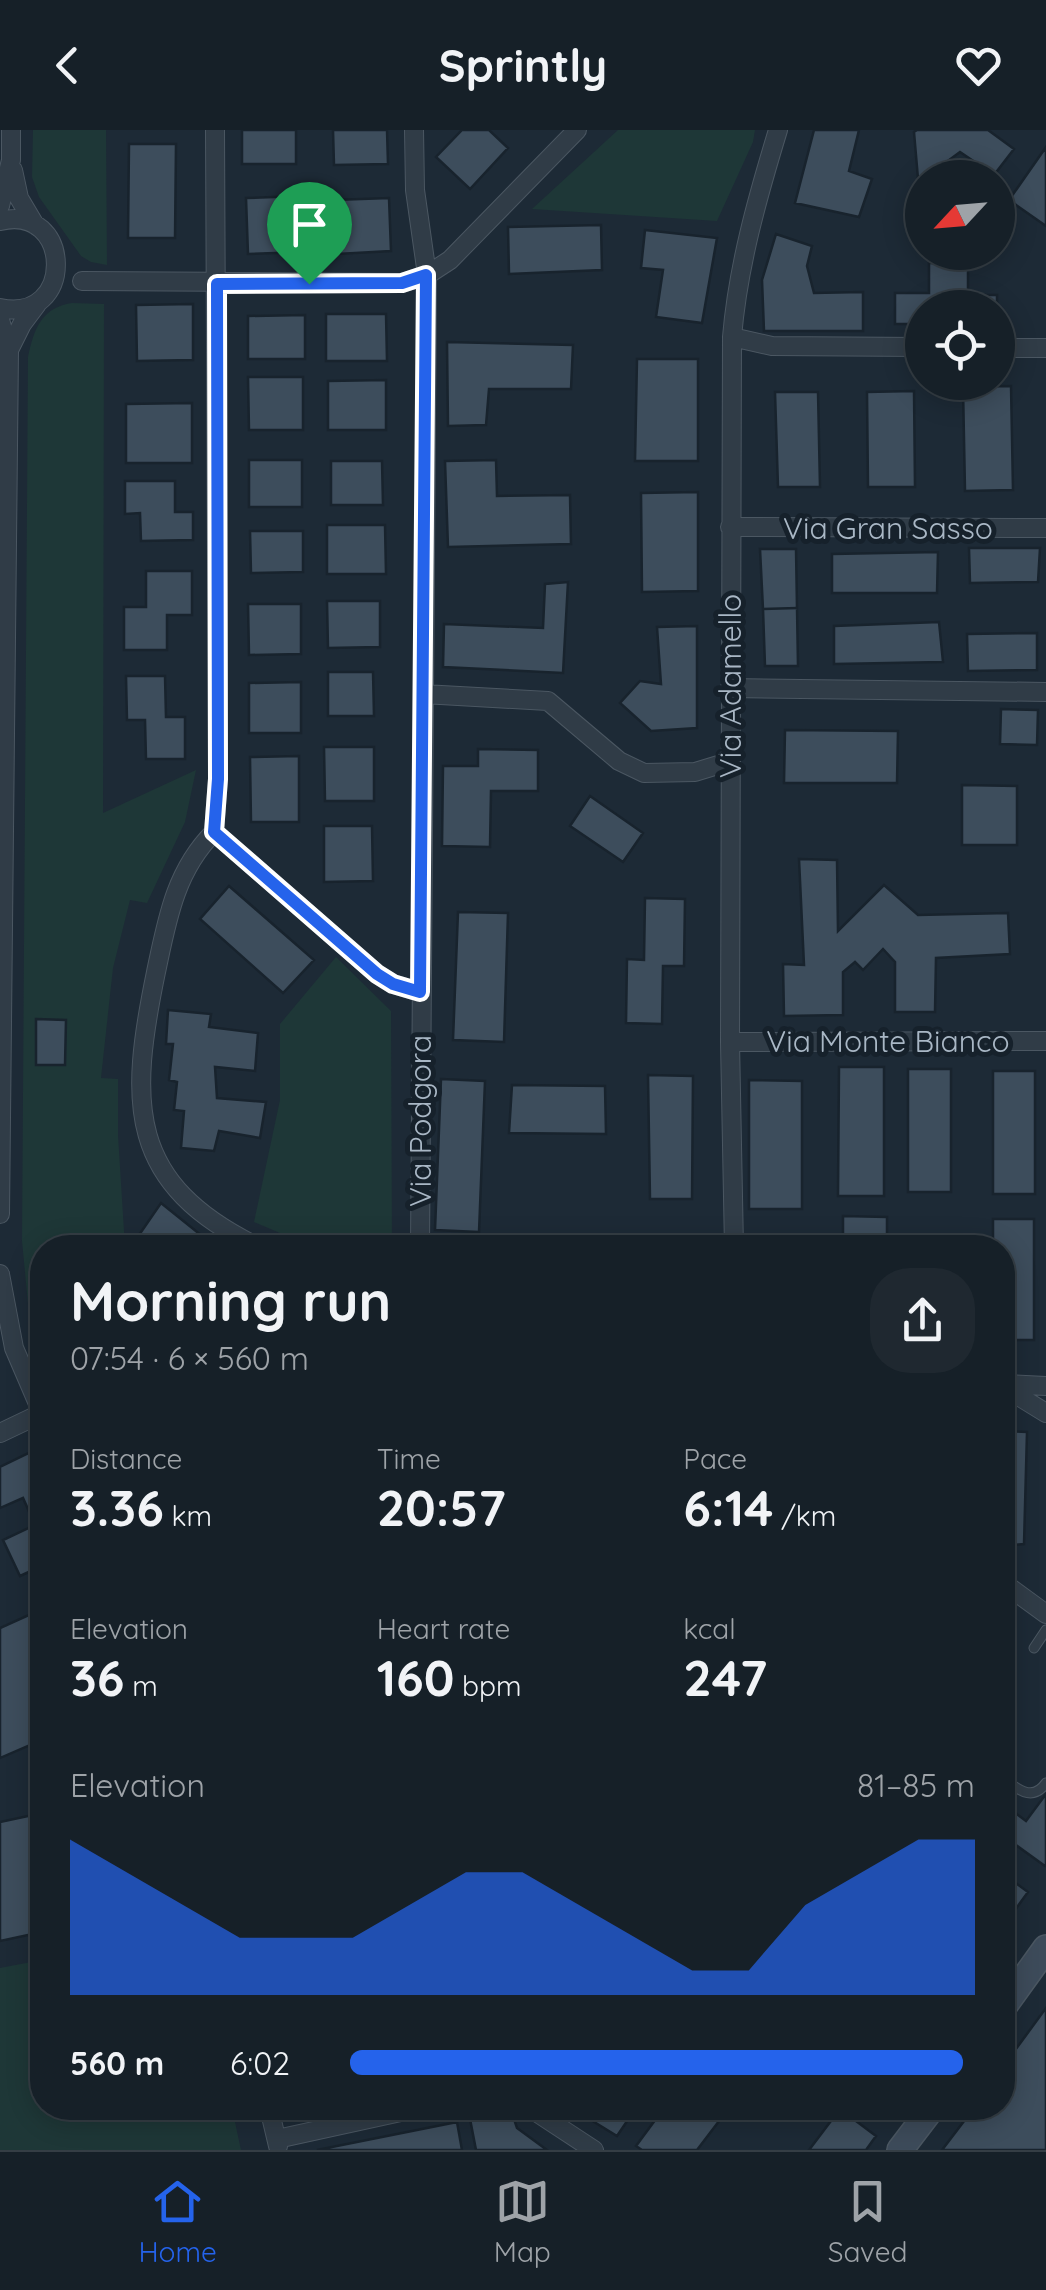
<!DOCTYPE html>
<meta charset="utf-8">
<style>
:root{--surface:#162028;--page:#1f2830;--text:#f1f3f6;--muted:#9ea3a8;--line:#353e45;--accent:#2563eb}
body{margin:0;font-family:Quicksand,sans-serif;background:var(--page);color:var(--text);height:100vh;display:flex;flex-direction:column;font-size:38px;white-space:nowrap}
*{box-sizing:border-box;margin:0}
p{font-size:32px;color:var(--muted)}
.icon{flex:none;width:55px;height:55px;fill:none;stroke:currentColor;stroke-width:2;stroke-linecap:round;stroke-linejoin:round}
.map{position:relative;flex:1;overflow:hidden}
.panel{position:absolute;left:30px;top:1105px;width:985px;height:885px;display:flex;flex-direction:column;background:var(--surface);border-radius:40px;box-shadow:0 5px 25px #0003,0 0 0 2px var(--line)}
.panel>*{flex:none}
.needle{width:65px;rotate:244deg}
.buttons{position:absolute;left:905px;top:30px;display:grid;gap:20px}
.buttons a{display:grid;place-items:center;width:110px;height:110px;border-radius:50%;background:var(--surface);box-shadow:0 5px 25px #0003,0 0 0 2px var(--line);font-size:50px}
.pin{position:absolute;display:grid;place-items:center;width:85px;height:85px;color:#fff;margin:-102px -42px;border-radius:50% 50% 50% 0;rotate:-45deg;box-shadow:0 0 10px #0007}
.pin .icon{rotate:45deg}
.round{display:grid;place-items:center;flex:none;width:105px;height:105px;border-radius:40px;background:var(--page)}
.summary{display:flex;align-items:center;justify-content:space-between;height:170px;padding:0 40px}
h1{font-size:55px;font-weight:800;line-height:75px}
.figures{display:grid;grid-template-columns:repeat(3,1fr);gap:15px;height:170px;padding:10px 40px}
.figures div{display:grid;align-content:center}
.figures b{font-size:50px;font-weight:800}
.figures small{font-size:28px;font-weight:400}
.figures p{font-size:28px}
.chart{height:280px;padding:20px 40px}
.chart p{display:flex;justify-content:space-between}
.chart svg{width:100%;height:180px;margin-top:10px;fill:var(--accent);opacity:.7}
ul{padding:0 40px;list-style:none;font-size:32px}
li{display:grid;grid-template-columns:160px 120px 1fr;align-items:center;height:75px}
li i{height:25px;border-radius:12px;background:var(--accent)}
header{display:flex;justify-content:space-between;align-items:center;height:130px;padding:0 40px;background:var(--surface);font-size:45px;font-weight:800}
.dock{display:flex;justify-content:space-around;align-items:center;height:140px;border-top:2px solid var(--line);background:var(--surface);font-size:28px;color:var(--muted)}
.dock a{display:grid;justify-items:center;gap:5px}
.dock .selected{color:var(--accent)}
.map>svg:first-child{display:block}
.green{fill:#1e3737}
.building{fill:#3d4d5c;stroke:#18232d;stroke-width:2.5}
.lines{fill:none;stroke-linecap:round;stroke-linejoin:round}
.lane-casing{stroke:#4b5762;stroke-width:11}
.street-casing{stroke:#4b5762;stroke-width:20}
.secondary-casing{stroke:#4b5762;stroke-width:28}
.lane{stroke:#303c47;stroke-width:9}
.street{stroke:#303c47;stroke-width:18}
.secondary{stroke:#3d4b5a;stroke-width:25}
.route-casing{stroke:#fff;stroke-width:20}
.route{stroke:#2563eb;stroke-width:12}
.labels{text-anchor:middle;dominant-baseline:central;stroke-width:10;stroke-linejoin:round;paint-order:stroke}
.street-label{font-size:30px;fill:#a9b7c5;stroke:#16212b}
</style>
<header><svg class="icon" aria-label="back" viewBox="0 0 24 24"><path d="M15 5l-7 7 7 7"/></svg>Sprintly<svg class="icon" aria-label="heart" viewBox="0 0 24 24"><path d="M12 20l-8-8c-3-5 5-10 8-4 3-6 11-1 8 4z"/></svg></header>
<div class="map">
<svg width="1046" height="2020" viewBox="0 0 1046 2020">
<rect width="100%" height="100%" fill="#1d2a36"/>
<path class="green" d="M 33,0 L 106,0 L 107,135 L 91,132 L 81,126 L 39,67 L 32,47 Z
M 618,0 L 755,0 L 753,12 L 717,91 L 532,79 Z
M 72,173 L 104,174 L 103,683 L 196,640 L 185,692 L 147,773 L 130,770 L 113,838 L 101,948 L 118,949 L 118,1005 L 125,1117 L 42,1118 L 42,1230 L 30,1195 L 22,1111 L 28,227 C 34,199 41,178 72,173 Z
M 336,827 L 391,881 L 392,1117 L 313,1117 L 254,1092 L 280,970 L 280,894 Z
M 42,1830 L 42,1978 L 232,1978 L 241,2020 L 0,2020 L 0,1838 Z"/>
<path class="building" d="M 242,0 L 296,0 L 296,34 L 242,34 Z
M 333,0 L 387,0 L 388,34 L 334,35 Z
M 462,0 L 489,0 L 508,18 L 470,59 L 436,27 Z
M 814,0 L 859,0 L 849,41 L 872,49 L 859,87 L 795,73 Z
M 917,0 L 988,0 L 1014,19 L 994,45 L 960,22 L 945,33 L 947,48 L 922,48 L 922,72 L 920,72 L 914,2 Z
M 129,14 L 176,14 L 175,108 L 128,108 Z
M 1046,17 L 1046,96 L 1009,70 Z
M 302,66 L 304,122 L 248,124 L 246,68 Z
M 389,68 L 391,121 L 337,124 L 334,70 Z
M 601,95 L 602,140 L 509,144 L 508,97 Z
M 645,100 L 717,108 L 702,193 L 656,187 L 663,140 L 641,138 Z
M 776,104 L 812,116 L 807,136 L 814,163 L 863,162 L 863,201 L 764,201 L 762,150 Z
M 929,133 L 968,133 L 968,165 L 997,165 L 997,178 L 922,178 L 922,194 L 895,194 L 895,163 L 929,163 Z
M 193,174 L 193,230 L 137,231 L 136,175 Z
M 326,184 L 386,184 L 387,231 L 326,231 Z
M 305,185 L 305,229 L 248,229 L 248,186 Z
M 447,212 L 573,215 L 571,259 L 489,259 L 486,295 L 448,296 Z
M 637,229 L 698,229 L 698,331 L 635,331 Z
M 248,247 L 303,247 L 303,300 L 249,300 Z
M 386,250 L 386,300 L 328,300 L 328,251 Z
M 1011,256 L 1013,360 L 965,361 L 963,257 Z
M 914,261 L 915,357 L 868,357 L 867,262 Z
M 775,262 L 818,262 L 820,357 L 778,357 Z
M 192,273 L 192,333 L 126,333 L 126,274 Z
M 249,330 L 302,330 L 302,377 L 249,377 Z
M 496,330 L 497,366 L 570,365 L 571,414 L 448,417 L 445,331 Z
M 331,331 L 382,331 L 383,375 L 331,375 Z
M 125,351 L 175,351 L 175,382 L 193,382 L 193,410 L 141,411 L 140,383 L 125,384 Z
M 698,362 L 698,461 L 642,462 L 641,363 Z
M 327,395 L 385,395 L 386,444 L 327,444 Z
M 250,401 L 303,401 L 303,442 L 251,443 Z
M 969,418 L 1040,418 L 1038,452 L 970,453 Z
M 760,419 L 796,419 L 797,478 L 763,479 Z
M 938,422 L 937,463 L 832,463 L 832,424 Z
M 146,441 L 192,441 L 192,485 L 167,485 L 167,520 L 124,520 L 124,477 L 146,477 Z
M 568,452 L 563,543 L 443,537 L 444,494 L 543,498 L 545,454 Z
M 327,471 L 380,471 L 380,517 L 328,518 Z
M 248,474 L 301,474 L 301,524 L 249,525 Z
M 797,478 L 798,536 L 765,536 L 763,479 Z
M 939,492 L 943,532 L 834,534 L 834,496 Z
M 697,496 L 697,598 L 651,601 L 620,573 L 640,551 L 661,554 L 657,497 Z
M 1037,503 L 1037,540 L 968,541 L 967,504 Z
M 328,542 L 373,542 L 374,586 L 328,586 Z
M 126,546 L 165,546 L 166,587 L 185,587 L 185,629 L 146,629 L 145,590 L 127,590 Z
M 301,552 L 301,603 L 249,603 L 249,553 Z
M 1001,579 L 1038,580 L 1037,615 L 1000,614 Z
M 785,600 L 898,601 L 897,653 L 784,653 Z
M 324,617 L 374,617 L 374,671 L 325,671 Z
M 478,619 L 538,620 L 538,661 L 491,661 L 490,717 L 442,716 L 443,636 L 478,636 Z
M 299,626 L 299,692 L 251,692 L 250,627 Z
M 962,655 L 1017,656 L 1017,715 L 962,715 Z
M 590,666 L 643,703 L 623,732 L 570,696 Z
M 324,696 L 372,696 L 373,751 L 324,752 Z
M 799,729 L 837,730 L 838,801 L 884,755 L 918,785 L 1008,783 L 1010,824 L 936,828 L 935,882 L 895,882 L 895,832 L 883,819 L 863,840 L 855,832 L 843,842 L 843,885 L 784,886 L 783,834 L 804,835 Z
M 229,756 L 314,830 L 283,863 L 200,789 Z
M 645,768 L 685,769 L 684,836 L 663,836 L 662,894 L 626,893 L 627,829 L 644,830 Z
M 458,782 L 508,783 L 504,912 L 453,910 Z
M 168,880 L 211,884 L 209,897 L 258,903 L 255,941 L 215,937 L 217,968 L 266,972 L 260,1008 L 219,1001 L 214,1021 L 181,1018 L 184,981 L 174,980 L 177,952 L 169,950 L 173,914 L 166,914 Z
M 36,889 L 66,890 L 65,935 L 36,935 Z
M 839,937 L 884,937 L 884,1066 L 838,1066 Z
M 908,939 L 951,939 L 951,1062 L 908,1062 Z
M 993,941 L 1035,941 L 1035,1064 L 993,1064 Z
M 648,945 L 693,946 L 692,1069 L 650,1069 Z
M 441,949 L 485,951 L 479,1102 L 435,1100 Z
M 749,950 L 802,951 L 802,1079 L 749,1079 Z
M 512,955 L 605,956 L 606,1004 L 509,1003 Z
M 161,1073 L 217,1118 L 155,1118 L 139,1105 Z
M 843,1086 L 887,1087 L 887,1106 L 919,1106 L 919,1118 L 843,1118 Z
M 993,1089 L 1034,1089 L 1034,1210 L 1002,1210 L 1002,1118 L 993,1118 Z
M 1002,1301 L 1027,1302 L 1024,1414 L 1002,1416 Z
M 33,1321 L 42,1340 L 42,1436 L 20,1446 L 3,1410 L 35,1395 L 23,1368 L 0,1378 L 0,1337 Z
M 42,1479 L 42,1610 L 0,1628 L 0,1498 Z
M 1046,1664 L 1046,1736 L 1045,1736 L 1002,1705 L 1002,1673 L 1026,1691 Z
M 42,1683 L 42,1802 L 0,1811 L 0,1692 Z
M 1002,1743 L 1028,1762 L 1002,1798 Z
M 1046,1878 L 1046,2020 L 942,2020 L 974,1978 L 1002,1978 L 1002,1938 Z
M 581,1978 L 636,1978 L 617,2006 L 578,1982 Z
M 664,1978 L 729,1978 L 697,2020 L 642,2020 L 636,2016 Z
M 840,1979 L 876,2006 L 866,2020 L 809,2020 Z
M 512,1983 L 517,1998 L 547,2020 L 476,2020 L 470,1989 Z
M 457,1992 L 462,2020 L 317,2020 Z"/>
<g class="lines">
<defs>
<path id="lane" d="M 1034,1518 L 1046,1500
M 1008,1652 C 1021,1662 1034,1670 1046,1653"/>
<path id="street" d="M 414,0 L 415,60 L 427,145 L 420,1118
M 13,40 L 19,68 L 35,95
M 0,76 L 11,30 L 11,0
M 0,91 C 73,73 76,194 0,178
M 82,151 L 402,153 L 427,145 L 450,130 L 577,0
M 0,190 L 9,220 L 22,194 L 37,174
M 732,207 L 772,216 L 922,217
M 998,218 L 1046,218
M 730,397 L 1046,398
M 730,558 L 1046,562
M 423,564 L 548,571 L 619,631 L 644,643 L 695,642 L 731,631
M 214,702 L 218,649 L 215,0
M 214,702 C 175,741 167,790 156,842 C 129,973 126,1054 260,1118
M 214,702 L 377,844 L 393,854 L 420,862
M 730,912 L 1046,911
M 0,1084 L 9,220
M 734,1112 L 754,1118
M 734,1118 L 730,912 L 732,207 C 738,136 757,69 778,0
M 0,1144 L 14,1218 L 42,1283
M 1003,1254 L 1046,1256
M 1002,1256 L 1046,1283
M 0,1303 L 42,1283
M 1002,1452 L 1046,1484
M 269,1978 L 278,2016
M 530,1978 L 594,2020
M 277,2009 L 419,1978"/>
<path id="secondary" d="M 1002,1879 L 1046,1818
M 900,2020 L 932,1978"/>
</defs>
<use href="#lane" class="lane-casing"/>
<use href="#street" class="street-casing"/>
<use href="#secondary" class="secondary-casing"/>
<use href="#lane" class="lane"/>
<use href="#street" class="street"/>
<use href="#secondary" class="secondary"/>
</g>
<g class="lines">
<defs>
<path id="route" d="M 426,145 L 420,862 L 393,854 L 377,844 L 214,702 L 218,649 L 217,154 L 402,153 Z"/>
</defs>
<use href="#route" class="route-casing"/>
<use href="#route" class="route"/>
</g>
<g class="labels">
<g class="street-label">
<text x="888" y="398">Via Gran Sasso</text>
<text transform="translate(730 556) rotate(-90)">Via Adamello</text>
<text x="888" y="911">Via Monte Bianco</text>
<text transform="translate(420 991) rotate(-90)">Via Podgora</text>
</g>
</g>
</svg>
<div class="buttons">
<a><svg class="needle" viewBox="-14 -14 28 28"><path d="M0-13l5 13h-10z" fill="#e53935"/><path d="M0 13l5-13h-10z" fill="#9ea3a8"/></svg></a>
<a><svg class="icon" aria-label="locate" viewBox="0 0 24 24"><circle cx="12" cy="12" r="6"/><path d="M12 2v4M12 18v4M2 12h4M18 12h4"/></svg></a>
</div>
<div class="pin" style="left:309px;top:154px;background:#1e9e55"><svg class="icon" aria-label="arrive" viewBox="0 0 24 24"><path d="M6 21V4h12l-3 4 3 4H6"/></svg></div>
<section class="panel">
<div class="summary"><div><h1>Morning run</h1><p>07:54 · 6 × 560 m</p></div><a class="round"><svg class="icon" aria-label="share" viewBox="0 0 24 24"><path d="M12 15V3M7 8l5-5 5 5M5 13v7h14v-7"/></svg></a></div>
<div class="figures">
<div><p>Distance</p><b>3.36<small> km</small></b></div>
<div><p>Time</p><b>20:57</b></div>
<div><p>Pace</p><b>6:14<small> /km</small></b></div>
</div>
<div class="figures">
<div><p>Elevation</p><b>36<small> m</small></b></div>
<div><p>Heart rate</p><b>160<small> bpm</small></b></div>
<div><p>kcal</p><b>247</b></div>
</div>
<div class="chart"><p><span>Elevation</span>81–85 m</p>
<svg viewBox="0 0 160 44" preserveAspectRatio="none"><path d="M0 44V6L10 14L20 22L30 30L40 30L50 30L60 22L70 14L80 14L90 22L100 30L110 38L120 38L130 22L140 14L150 6L160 6V44z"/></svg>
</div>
<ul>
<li><b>560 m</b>6:02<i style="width:98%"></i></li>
</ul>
</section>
</div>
<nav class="dock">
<a class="selected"><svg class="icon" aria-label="home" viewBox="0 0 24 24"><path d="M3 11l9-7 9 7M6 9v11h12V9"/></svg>Home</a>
<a><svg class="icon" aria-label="map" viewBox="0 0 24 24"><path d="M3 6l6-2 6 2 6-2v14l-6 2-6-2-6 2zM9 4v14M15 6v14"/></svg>Map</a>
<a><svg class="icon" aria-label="saved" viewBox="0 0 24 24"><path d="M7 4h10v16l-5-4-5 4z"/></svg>Saved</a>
</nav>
